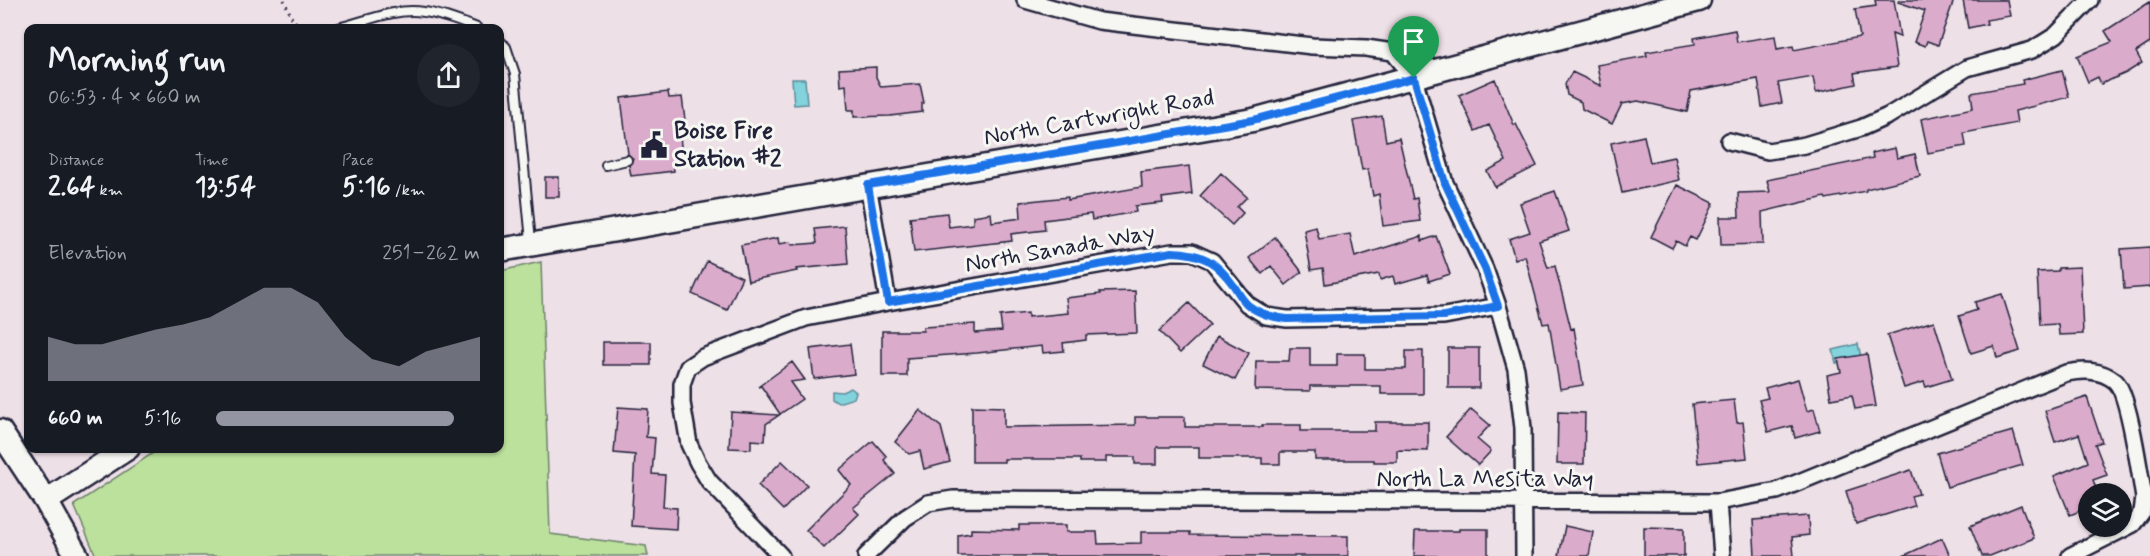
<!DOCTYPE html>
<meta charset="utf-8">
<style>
:root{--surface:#171b24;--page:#20242c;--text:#f1f3f6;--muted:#9ea1a6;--accent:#9495a2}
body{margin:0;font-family:Mynerve,sans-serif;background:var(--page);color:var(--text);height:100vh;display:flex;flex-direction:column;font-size:22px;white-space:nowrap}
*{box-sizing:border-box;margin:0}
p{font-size:20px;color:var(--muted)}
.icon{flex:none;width:33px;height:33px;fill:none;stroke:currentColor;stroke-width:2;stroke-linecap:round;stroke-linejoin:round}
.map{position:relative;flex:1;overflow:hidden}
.panel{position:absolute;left:24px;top:24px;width:480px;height:429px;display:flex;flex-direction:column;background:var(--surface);border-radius:12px;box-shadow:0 2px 4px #0004}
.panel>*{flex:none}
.buttons{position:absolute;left:2078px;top:483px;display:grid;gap:12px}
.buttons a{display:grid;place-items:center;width:54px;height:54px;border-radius:50%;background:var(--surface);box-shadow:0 2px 4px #0004;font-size:30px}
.pin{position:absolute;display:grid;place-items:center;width:51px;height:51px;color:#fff;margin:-62px -26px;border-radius:50% 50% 50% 0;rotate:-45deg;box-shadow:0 0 6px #0007}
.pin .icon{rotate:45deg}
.round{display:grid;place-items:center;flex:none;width:63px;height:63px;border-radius:32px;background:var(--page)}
.head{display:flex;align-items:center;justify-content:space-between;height:102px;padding:0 24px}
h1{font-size:33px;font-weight:700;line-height:45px}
.metrics{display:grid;grid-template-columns:repeat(3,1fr);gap:9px;height:102px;padding:6px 24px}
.metrics div{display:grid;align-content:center}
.metrics b{font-size:26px;font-weight:700}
.metrics small{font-size:16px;font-weight:400}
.metrics p{font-size:16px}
.chart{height:168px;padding:12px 24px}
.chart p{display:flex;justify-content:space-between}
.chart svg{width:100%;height:108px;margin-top:6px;fill:var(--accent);opacity:.7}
ul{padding:0 24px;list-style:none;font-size:20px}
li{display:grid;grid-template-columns:96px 72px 1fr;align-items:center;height:45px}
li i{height:15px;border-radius:8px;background:var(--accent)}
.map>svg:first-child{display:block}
.green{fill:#bbe19c;stroke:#6e826c;stroke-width:1.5}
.water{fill:#82d3db;stroke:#5c8c9b;stroke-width:1.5}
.building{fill:#dbabcc;stroke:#22223b;stroke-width:1.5}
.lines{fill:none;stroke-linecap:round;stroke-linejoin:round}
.lane-casing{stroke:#22223b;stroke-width:12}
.street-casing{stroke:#22223b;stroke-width:20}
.secondary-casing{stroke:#22223b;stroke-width:27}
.path{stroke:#22223b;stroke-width:3;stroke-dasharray:1.5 4.5;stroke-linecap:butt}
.lane{stroke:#f6f6f2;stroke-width:8}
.street{stroke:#f6f6f2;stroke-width:15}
.secondary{stroke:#f6f6f2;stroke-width:22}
.route-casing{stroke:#fff;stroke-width:12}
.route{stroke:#1a73e8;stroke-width:8}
.labels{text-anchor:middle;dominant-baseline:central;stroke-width:6;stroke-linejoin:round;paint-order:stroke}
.street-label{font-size:24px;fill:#22223b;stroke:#f6f6f2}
.poi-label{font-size:24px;font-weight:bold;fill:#22223b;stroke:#f6f6f2;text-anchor:start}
</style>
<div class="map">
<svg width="2150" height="556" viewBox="0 0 2150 556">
<rect width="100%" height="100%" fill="#eee0e7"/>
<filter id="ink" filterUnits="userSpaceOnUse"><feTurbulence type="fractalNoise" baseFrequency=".0167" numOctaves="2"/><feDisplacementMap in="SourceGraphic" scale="12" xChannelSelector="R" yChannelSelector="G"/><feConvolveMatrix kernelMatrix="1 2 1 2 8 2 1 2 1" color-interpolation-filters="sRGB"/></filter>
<g filter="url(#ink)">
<path class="green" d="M 541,262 L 550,534 L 646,546 L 648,556 L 96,556 L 74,505 L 159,449 L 500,448 L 500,271 Z"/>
<path class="water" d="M 805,79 L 807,104 L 794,105 L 792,79 Z
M 1858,344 L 1861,357 L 1836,363 L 1833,350 Z
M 851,388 L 856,392 L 854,398 L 838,403 L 832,399 L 832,391 L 842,392 Z"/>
<path class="building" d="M 1875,0 L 1894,0 L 1900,37 L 1892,34 L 1897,67 L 1854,73 L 1856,84 L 1816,93 L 1813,77 L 1778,83 L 1782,103 L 1762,107 L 1758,79 L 1691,91 L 1687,112 L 1638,101 L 1622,104 L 1612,124 L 1582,109 L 1581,102 L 1567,95 L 1565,84 L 1572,72 L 1601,86 L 1597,65 L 1647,56 L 1646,52 L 1695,44 L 1694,38 L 1735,30 L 1737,42 L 1775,36 L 1777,49 L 1793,46 L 1794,50 L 1860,37 L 1855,9 L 1876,6 Z
M 1899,0 L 1954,0 L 1938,45 L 1927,41 L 1925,46 L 1914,42 L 1925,11 L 1898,2 Z
M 1963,0 L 2007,0 L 2010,16 L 1986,20 L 1987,24 L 1968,28 Z
M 2150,2 L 2150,43 L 2136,52 L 2142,63 L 2126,73 L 2101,84 L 2098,77 L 2088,82 L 2077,56 L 2112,42 L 2105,31 Z
M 876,67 L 876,77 L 881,87 L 920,84 L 924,103 L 922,103 L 922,112 L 890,116 L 854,117 L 854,110 L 848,110 L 846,85 L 840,86 L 839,69 Z
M 2062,70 L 2069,97 L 2015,111 L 2017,123 L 1964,133 L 1966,146 L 1928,153 L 1921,119 L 1973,108 L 1971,93 L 2023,84 L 2022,80 Z
M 1495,79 L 1514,125 L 1516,124 L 1537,166 L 1495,187 L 1487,171 L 1506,161 L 1489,125 L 1475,131 L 1459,95 Z
M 668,92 L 669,98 L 682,97 L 686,128 L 679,129 L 683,162 L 673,163 L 674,171 L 631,176 L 629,165 L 633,159 L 628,154 L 621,98 Z
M 1382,116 L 1386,141 L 1399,138 L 1413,199 L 1417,198 L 1420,221 L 1383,226 L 1379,194 L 1373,196 L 1368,169 L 1362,170 L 1353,121 Z
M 1644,136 L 1650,162 L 1674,157 L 1679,180 L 1622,193 L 1611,143 Z
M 1895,148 L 1897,158 L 1915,154 L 1920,176 L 1866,189 L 1866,191 L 1826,199 L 1825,197 L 1762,212 L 1763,244 L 1721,245 L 1720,217 L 1739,217 L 1738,193 L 1770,192 L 1767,180 L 1873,158 L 1872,153 Z
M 1189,166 L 1192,194 L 1162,198 L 1163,203 L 1135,206 L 1136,212 L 1092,220 L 1091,214 L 1044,220 L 1045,230 L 1011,234 L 1012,241 L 914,252 L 910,217 L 947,213 L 949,227 L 973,224 L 973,216 L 991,213 L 992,222 L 1021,218 L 1020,202 L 1068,197 L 1068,200 L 1142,187 L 1141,172 Z
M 1221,173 L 1247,197 L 1237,207 L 1243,213 L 1232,225 L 1200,196 Z
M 545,177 L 559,177 L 559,197 L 545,197 Z
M 1677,185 L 1714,203 L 1696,240 L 1690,237 L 1685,246 L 1676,241 L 1672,248 L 1651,237 Z
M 1555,191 L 1569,231 L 1539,241 L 1548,268 L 1555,266 L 1571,329 L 1574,328 L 1583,385 L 1560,389 L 1549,323 L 1543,324 L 1525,256 L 1515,259 L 1509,239 L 1530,232 L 1520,203 Z
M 845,226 L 848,264 L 796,269 L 797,271 L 748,281 L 741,245 L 778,238 L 779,244 L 791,242 L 792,245 L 817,243 L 815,229 Z
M 1316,227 L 1319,239 L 1350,234 L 1355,257 L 1422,236 L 1422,241 L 1436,236 L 1450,274 L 1429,281 L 1427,275 L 1395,284 L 1393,276 L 1380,280 L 1379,274 L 1325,284 L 1323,268 L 1311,270 L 1304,230 Z
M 1275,237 L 1302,272 L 1286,285 L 1271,266 L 1262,274 L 1249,258 Z
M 2150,247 L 2150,287 L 2124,289 L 2121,249 Z
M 707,261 L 742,277 L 727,310 L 692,294 Z
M 2080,267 L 2083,334 L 2059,335 L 2058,324 L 2040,325 L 2037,272 L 2058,271 L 2058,268 Z
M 1135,291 L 1137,333 L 1086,335 L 1086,340 L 1063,343 L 1064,351 L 1043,353 L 1042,346 L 977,353 L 907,358 L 907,376 L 882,376 L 882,331 L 923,331 L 923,327 L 975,324 L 975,333 L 1002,331 L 1000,316 L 1028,313 L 1028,317 L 1068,313 L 1066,298 L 1101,294 L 1100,292 Z
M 2002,294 L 2020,351 L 1997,358 L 1994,346 L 1971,353 L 1959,316 L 1977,310 L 1975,302 Z
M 1189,303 L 1210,325 L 1180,353 L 1159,331 Z
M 1934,321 L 1952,379 L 1926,387 L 1924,382 L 1904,388 L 1887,335 Z
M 1217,336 L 1249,353 L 1235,380 L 1203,364 Z
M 603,342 L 651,342 L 651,365 L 603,365 Z
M 850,344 L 854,374 L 814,379 L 810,349 Z
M 1290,348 L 1310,348 L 1310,366 L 1337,366 L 1337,354 L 1365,354 L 1365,369 L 1406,369 L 1406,351 L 1423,351 L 1423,394 L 1381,394 L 1381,386 L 1310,386 L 1310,391 L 1255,390 L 1256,361 L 1289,361 Z
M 1448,348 L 1479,348 L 1479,388 L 1448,388 Z
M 1867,354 L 1876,406 L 1855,409 L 1852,395 L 1831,399 L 1827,375 L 1841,372 L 1838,359 Z
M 792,362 L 805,380 L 790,382 L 802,399 L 780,414 L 761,386 L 758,387 Z
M 1798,379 L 1807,411 L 1814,409 L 1820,431 L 1795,438 L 1792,426 L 1768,432 L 1759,400 L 1768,398 L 1765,388 Z
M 2087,397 L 2102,442 L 2095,444 L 2107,475 L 2093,480 L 2098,494 L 2088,494 L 2088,508 L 2070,515 L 2054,476 L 2088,462 L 2079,434 L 2055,442 L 2045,411 Z
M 1734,400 L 1737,423 L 1743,422 L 1747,458 L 1698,463 L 1692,404 Z
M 972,406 L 1004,407 L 1004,427 L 1135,425 L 1135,417 L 1185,417 L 1185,427 L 1262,427 L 1262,425 L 1301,425 L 1301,431 L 1375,431 L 1375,422 L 1428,422 L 1428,451 L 1397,450 L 1397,462 L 1374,462 L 1374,460 L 1315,460 L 1315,452 L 1280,452 L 1280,464 L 1262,464 L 1262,458 L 1199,458 L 1199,447 L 1157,447 L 1157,464 L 1135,464 L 1135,457 L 1106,457 L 1106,462 L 1080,462 L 1080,459 L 1004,459 L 1004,462 L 972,462 Z
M 618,407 L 648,409 L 646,437 L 655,438 L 652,474 L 665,475 L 663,507 L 677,508 L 676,529 L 631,526 L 635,455 L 614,453 Z
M 1471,409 L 1490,425 L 1477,439 L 1491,451 L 1478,465 L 1446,437 Z
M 920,410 L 941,427 L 950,462 L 924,469 L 920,451 L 909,454 L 895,442 Z
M 731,412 L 779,415 L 766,424 L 765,441 L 751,440 L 751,449 L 729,448 Z
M 1558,412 L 1585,413 L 1584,464 L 1557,464 Z
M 2013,431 L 2023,465 L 1947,487 L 1937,453 Z
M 873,441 L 887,457 L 884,460 L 895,474 L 853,508 L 859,514 L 824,548 L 806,530 L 851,485 L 839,470 Z
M 782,461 L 807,485 L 783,510 L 758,485 Z
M 1911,470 L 1919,494 L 1911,496 L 1914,506 L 1856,524 L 1846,491 Z
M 2021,505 L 2034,538 L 1990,556 L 1982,556 L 1970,526 Z
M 1808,516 L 1809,535 L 1792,537 L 1794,556 L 1755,556 L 1753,520 Z
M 1019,525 L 1066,525 L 1066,532 L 1097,532 L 1098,544 L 1141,543 L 1141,532 L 1190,532 L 1190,535 L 1348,536 L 1348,556 L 958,556 L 958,535 L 971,533 L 971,529 L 1019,530 Z
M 1565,526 L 1593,532 L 1589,556 L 1559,556 Z
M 1644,527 L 1684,528 L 1684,556 L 1644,556 Z
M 1459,529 L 1488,529 L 1488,556 L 1414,556 L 1415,531 L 1459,531 Z
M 1942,538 L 1950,556 L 1903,556 Z"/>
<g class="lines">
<defs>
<path id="lane" d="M 338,28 C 364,22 396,7 424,12 C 442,14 460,22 477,28
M 500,41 L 506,47 L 515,74 L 531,241
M 606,165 L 627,160"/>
<path id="street" d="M 1025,0 L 1099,21 L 1312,46 L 1366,48 L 1393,52 L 1414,78 L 1445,183 L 1485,269 L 1498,306 L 1516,369 L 1523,428 L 1524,556
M 1729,141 L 1768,151 L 1805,145 L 1861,128 L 1888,116 L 1967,68 L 2032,50 L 2056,35 L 2090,0
M 868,185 L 888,302
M 1718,502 L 1722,556
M 781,556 L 709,481 L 698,463 L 689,444 L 682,403 L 682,384 L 688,367 L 703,357 L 806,318 L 888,302 L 1172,252 L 1192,252 L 1212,261 L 1247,304 L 1266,316 L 1287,319 L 1444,316 L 1498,306
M 866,556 L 905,518 L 928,503 L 953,499 L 1718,502 L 1777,491 L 2066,373 C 2083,370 2100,369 2115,381 C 2129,393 2140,475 2144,498 L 2142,512 L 2133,524 L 2070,556"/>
<path id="secondary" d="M 500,250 L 1253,120 L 1699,0
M 0,431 L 46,501 L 77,556
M 46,501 L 128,448"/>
</defs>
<use href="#lane" class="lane-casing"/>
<use href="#street" class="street-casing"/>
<use href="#secondary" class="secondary-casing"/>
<path class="path" d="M 284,0 L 292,18 L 301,28"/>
<use href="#lane" class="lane"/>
<use href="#street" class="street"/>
<use href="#secondary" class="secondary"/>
</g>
</g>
<g class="lines" filter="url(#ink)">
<defs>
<path id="route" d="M 1414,78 L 1445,183 L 1485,269 L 1498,306 L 1444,316 L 1287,319 C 1272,317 1259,314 1248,305 C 1242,300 1238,292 1234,286 C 1216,261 1202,253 1172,252 L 888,302 L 868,185 L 1253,120 Z"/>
</defs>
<use href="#route" class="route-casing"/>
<use href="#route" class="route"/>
</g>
<defs>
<symbol id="civic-bare" viewBox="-9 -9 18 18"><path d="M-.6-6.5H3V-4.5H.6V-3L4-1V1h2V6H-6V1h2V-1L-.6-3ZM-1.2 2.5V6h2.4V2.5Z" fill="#22223b" stroke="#f6f6f2" stroke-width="2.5" paint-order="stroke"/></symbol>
</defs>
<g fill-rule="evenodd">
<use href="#civic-bare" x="635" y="126" width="38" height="38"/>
</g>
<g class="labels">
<g class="street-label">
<text transform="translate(1099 118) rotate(-10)">North Cartwright Road</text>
<text transform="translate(1060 249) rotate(-10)">North Sanada Way</text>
<text x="1485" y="479">North La Mesita Way</text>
</g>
<g class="poi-label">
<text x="674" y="131">Boise Fire<tspan x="674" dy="28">Station #2</tspan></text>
</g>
</g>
</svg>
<div class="buttons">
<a><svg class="icon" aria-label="layers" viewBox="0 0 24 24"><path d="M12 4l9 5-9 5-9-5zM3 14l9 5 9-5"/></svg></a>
</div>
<div class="pin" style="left:1414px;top:78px;background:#1e9e55"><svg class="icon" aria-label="arrive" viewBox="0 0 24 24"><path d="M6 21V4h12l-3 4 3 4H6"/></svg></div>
<section class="panel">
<div class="head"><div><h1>Morning run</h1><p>06:53 · 4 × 660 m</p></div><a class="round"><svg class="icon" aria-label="share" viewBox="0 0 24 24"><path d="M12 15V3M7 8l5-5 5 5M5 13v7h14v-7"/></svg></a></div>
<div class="metrics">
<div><p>Distance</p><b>2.64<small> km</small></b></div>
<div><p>Time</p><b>13:54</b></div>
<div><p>Pace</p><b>5:16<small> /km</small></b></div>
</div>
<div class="chart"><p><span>Elevation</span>251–262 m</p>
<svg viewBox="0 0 160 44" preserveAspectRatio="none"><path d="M0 44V26L10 29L20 29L30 26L40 23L50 21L60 18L70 12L80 6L90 6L100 12L110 26L120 35L130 38L140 32L150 29L160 26V44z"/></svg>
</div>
<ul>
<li><b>660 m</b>5:16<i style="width:90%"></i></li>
</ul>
</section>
</div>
